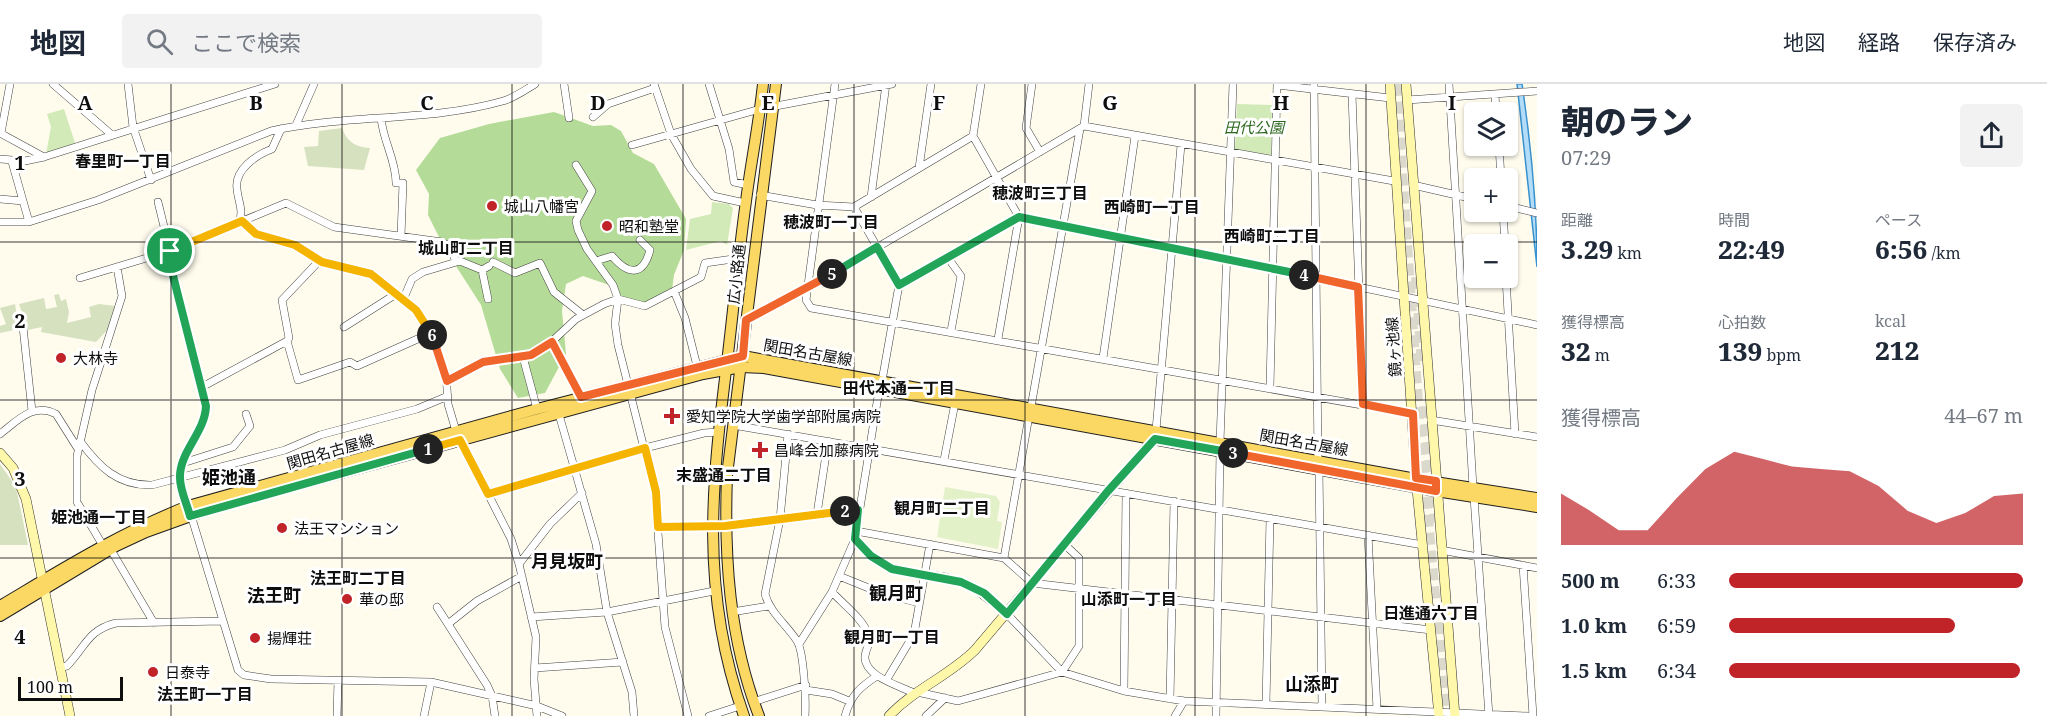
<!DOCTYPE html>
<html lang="ja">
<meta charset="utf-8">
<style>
:root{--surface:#fff;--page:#f2f2f3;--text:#1f2937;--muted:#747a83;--line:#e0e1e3;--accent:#c02328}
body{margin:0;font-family:"Noto Serif","Noto Sans JP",serif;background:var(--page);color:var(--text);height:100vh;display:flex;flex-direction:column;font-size:22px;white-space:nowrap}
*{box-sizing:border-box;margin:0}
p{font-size:20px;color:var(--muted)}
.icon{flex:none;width:33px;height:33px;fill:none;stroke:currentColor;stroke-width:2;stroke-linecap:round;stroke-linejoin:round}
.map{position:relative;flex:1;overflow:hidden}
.side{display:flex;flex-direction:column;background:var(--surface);width:510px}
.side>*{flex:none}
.buttons{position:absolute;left:1464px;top:18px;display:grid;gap:12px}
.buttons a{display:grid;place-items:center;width:54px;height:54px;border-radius:6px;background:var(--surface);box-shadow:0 2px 4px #0004;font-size:30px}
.scale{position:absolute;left:18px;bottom:15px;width:105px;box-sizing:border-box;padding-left:6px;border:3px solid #0e0e0e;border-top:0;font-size:16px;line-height:21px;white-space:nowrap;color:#0e0e0e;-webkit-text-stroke:4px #fff;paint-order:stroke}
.pin{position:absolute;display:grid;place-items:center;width:51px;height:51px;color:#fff;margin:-26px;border:3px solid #fff;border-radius:50%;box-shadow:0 2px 6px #0007}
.km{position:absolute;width:30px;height:30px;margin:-15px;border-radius:50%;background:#222;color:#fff;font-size:16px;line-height:30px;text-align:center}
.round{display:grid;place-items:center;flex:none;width:63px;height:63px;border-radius:6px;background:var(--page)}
.summary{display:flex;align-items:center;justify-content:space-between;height:102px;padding:0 24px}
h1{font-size:33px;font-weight:800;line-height:45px}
.figures{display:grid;grid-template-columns:repeat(3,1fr);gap:9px;height:102px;padding:6px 24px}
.figures div{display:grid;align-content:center}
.figures b{font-size:26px;font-weight:800}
.figures small{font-size:16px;font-weight:400}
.figures p{font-size:16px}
.chart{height:168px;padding:12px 24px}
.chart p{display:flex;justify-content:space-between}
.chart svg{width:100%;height:108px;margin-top:6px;fill:var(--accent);opacity:.7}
ul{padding:0 24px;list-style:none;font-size:20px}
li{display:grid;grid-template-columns:96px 72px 1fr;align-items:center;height:45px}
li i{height:15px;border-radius:8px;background:var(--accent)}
header{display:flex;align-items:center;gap:36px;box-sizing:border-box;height:84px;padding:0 30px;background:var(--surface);border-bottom:2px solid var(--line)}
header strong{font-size:28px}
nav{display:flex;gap:33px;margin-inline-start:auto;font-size:21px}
.search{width:420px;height:54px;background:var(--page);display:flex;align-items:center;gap:15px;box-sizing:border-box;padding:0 21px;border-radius:6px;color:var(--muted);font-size:22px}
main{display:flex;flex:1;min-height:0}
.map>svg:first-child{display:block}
.green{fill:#d1eab7}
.forest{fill:#b4db97}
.cemetery{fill:#d6e1bf}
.pitch{fill:#e3f1c9}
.water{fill:#b2dcf7;stroke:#3891cf;stroke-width:1.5}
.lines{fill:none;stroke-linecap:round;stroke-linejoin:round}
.highway-tunnel{stroke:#dbd8cc;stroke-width:12;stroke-dasharray:12 6;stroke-linecap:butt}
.street-casing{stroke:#414141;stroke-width:8}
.secondary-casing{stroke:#303030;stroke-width:10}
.primary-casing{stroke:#1f1f1f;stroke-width:12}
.street{stroke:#fff;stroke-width:7}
.secondary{stroke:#fff7a9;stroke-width:9}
.primary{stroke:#fad863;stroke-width:10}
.split-1-casing{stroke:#fff;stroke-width:12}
.split-2-casing{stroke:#fff;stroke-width:12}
.split-3-casing{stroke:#fff;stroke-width:12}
.split-4-casing{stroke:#fff;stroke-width:12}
.split-5-casing{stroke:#fff;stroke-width:12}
.split-6-casing{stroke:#fff;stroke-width:12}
.split-7-casing{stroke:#fff;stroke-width:12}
.split-1{stroke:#22a559;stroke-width:8}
.split-2{stroke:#f5b400;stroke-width:8}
.split-3{stroke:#22a559;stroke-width:8}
.split-4{stroke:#f0652b;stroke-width:8}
.split-5{stroke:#22a559;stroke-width:8}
.split-6{stroke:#f0652b;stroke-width:8}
.split-7{stroke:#f5b400;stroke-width:8}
.grid{fill:none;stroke:#0e0e0e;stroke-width:1.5;stroke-opacity:0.55}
.poi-dot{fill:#c02328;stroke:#fff;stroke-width:2}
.labels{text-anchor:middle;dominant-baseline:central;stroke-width:6;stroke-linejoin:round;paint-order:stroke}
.park-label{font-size:15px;font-style:italic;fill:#2b671d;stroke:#fff}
.poi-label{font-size:15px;fill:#0e0e0e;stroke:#fff;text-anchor:start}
.street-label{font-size:15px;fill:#0e0e0e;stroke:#fff}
.neighbourhood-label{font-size:16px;font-weight:bold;fill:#0e0e0e;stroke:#fff}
.quarter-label{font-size:18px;font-weight:bold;fill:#0e0e0e;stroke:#fff}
.grid-label{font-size:20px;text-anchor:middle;font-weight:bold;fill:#0e0e0e;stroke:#fff;stroke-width:6;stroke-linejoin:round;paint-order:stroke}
</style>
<header>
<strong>地図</strong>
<div class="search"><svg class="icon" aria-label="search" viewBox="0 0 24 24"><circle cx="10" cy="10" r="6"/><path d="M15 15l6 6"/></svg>ここで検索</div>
<nav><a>地図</a><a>経路</a><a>保存済み</a></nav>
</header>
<main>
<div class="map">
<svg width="1537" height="632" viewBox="0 0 1537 632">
<rect width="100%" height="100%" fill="#fffcee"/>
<path class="green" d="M 1237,20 L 1272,21 L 1271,71 L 1235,65 Z
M 64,25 L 75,59 L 46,70 L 51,43 L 47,30 Z
M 712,118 L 729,120 L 733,124 L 727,161 L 721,157 L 686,166 L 690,135 L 711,130 Z"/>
<path class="forest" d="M 554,28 L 593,42 L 611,41 L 621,47 L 633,69 L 654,80 L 686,135 L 684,166 L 674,191 L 672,206 L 647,220 L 623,214 L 609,201 L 583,192 L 566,200 L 562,227 L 566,270 L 545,309 L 518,314 L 500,285 L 481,221 L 445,165 L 428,131 L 429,110 L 416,86 L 440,54 L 489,40 Z"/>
<path class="cemetery" d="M 342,44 C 347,58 356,63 370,64 L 364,86 L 308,82 L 304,63 L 318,62 L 319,47 Z
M 59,210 L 61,217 L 66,215 L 69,228 L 67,239 L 91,233 L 89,223 L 99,220 L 115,222 L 109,244 L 96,258 L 41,248 L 42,243 L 28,246 L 19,220 L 44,214 L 46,225 L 57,223 L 54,211 Z
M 15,220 L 19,245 L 0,249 L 0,242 L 6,240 L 0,224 Z
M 0,380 L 16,403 L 28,461 L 0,461 Z"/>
<path class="pitch" d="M 945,403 L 996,412 L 1000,418 L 997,437 L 1002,438 L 998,465 L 937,453 Z"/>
<path class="water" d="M 1517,0 L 1522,0 C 1531,61 1537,122 1537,183 Z"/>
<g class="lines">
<path class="highway-tunnel" d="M 1395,0 L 1419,348 L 1445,632
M 1417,193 L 1423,283
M 1425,322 L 1436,439"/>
<defs>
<path id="street" d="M 53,0 L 112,51
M 128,0 L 133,43 L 151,96
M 564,0 L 569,34
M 654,0 L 671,50 L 691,85 L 713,112 L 745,119
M 709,0 L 729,65 L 734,98 L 748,101
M 835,0 L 806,216 L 811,224 L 1413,330
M 1032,0 L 1026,44 L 1040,68
M 1314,0 L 1318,375
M 1449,0 L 1473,403
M 1277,1 L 1390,14
M 1352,10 L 1363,320
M 1495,10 L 1496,28
M 1407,16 L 1537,7
M 593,33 L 608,20 L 655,4
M 381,34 C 383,57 396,76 396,99 L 403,99 L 401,152
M 296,41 L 314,0
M 1084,42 L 1089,0
M 0,49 L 44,73
M 1,49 L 10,0
M 973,52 L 1019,133 L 998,255
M 632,61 L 760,25 L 892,0
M 1499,62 L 1501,94
M 0,75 L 25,77 L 44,73 L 275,0
M 12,78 L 29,138
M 576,81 L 592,107 L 576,137 L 578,146 L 587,165 L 613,201 L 618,215 L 615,240 L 618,261 L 655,408 L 665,543 L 688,632
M 919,84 L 931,0
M 1413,101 L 1474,115
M 760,111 L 817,121 L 854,123 L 973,52 L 981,0
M 871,113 L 886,0
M 0,115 L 23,117
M 158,118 L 170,167
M 1508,122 L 1537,129
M 854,123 L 899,201 L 882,297
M 1503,128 L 1505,160
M 242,137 L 256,150 L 295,161 L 322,178 L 371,190 L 416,226 L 428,243 L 446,289 L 448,320 L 456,347 L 511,455 L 519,480 L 536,553 L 534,595 L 537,632
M 0,138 L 29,138 L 98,116 L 271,47 C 347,30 429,38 503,17 C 514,14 525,6 535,0
M 239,138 C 244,127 238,117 237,105 C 234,86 256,71 272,65 L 281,45
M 167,168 L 206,323 L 203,340 L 184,375 L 180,395 L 238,586 L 244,591 L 271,595 L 431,598 L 537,622 L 562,632
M 948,174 L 961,192 L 951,247
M 320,176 L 282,216 L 289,254 L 287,257 L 298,296 L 350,278 L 357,282 L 431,249
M 596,177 L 612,172 C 628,191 643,193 650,166 L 640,156
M 493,178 L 515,189 L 540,179 L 554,208 L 583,231
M 482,186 L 488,215
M 80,194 L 170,167 L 286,119 L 334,143 L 442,158 L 450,163 L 456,178
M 1506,194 L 1515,350
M 899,201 L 1019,133 C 1192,167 1365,204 1537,241
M 674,207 L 685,234 L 697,282
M 403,216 L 412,195 L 423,188 L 460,177 L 482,186 L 489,182
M 746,236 L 808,204 L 1084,42 L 1394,97
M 23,243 L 32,327
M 344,243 L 396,210
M 552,258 L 581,313
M 523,273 L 537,325
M 1103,274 L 1135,52
M 447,297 L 483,278 L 531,271 L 547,262 L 576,235 L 604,220 L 618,215 L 645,222 L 701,193 L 705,179 L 740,174
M 202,303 L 287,257
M 1270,303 L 1277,0
M 1031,323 L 1080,45
M 558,327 L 596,460 L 607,528 L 632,608 L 634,632
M 1431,336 L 1537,353
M 733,341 L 1423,461
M 1156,346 L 1181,61
M 0,350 C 17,337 33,318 56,330 L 78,365
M 788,350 L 780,435 L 765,510 C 770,529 787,541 797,557 C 804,568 806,617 805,632
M 80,357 C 99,383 118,402 152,401 L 285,366 L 320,351 L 417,325 L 448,312
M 1220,358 L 1233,0
M 944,376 L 955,319
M 183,379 L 233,363 L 250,342 L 246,330
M 1319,384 L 1322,623
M 488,410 L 645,364 L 704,349 L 718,348
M 1474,413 L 1489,632
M 817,430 L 828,357
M 658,443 L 725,442 L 858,426
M 856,447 L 1004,474 L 1032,499 L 1431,546
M 1368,451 L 1377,625
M 855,455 L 871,472 L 892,485 L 946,493 L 972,503 L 1007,530 L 1062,588 L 1124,607 L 1184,617 L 1528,632
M 102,460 L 77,418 L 77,372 L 92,306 L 122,212 L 117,183
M 111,466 L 154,539
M 1441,466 L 1537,484
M 1004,474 L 1029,332
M 519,480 L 550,440 L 582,409
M 1523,481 L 1533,632
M 839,492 L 881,509 L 919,519
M 832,508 C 842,519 863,535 868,550 C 872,559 866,563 865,572 C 863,592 900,602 914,609
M 437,523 L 487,601 L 492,612 L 495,632
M 732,528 L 769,522
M 531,533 L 607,528 L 714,507
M 448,540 L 477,517 L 522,492
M 799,560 L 832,508 L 855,455 L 879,306
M 62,583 L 67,582 C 86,562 88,546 116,539 L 223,537
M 535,584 L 623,578
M 887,595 L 914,550 L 930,460
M 806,606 L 832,610 L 849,617
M 1124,607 L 1126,409
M 917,608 L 958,617 L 1062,588 L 1079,562 L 1079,474 L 1064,460
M 1170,615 L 1174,417
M 753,618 L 806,601
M 1266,620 L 1270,434
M 337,632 L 338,596
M 424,632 L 431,598
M 709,632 L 740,622
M 845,632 C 851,611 860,603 877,592
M 926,632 L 945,614
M 1175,632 L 1184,617
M 1216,632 L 1220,367"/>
<path id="secondary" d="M 1390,0 L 1416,395 L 1439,632
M 1406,0 L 1455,632
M 0,369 L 13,384 L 26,415 L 70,632
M 889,632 C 914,605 949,592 975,566 L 1156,352"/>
<path id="primary" d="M 0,522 C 64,484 118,450 188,422 L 537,325 L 743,272 L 1416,395 L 1537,414
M 0,532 L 116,462 L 146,448 L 210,425 L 703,290 L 741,283 L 764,284 L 1436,407 L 1537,423
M 744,632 C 699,506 712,398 728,270 C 734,219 739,167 746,117 C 751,78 759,39 763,0
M 759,632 C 729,555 724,473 727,391 L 776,0"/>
</defs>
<use href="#street" class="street-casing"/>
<use href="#secondary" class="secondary-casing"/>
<use href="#primary" class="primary-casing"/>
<use href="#street" class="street"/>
<use href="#secondary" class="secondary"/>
<use href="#primary" class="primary"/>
</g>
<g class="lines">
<defs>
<path id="split-1" d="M 170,167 L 167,168 L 206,322 C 205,349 179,368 180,394 C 180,406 187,420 190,432 L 428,365"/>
<path id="split-2" d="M 428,365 L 460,356 L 488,410 L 645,364 L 656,408 L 658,443 L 725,442 L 845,427"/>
<path id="split-3" d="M 845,427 L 858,426 L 855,455 L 871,472 L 892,485 L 961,498 L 984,509 L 1007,530 L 1108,407 L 1155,355 L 1233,369"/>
<path id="split-4" d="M 1233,369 L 1436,407 L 1436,397 L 1416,394 L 1413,330 L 1363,320 L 1358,203 L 1304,191"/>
<path id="split-5" d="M 832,190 L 877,163 L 899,201 L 1019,133 L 1304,191"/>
<path id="split-6" d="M 432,251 L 447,297 L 483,278 L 531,271 L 552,258 L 581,313 L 743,272 L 746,236 L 832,190"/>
<path id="split-7" d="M 170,167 L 242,137 L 256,150 L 295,161 L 322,178 L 371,190 L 416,226 L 432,251"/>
</defs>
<use href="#split-1" class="split-1-casing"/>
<use href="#split-2" class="split-2-casing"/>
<use href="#split-3" class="split-3-casing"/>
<use href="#split-4" class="split-4-casing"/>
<use href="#split-5" class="split-5-casing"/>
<use href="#split-6" class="split-6-casing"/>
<use href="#split-7" class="split-7-casing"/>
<use href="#split-1" class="split-1"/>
<use href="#split-2" class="split-2"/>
<use href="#split-3" class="split-3"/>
<use href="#split-4" class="split-4"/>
<use href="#split-5" class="split-5"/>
<use href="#split-6" class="split-6"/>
<use href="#split-7" class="split-7"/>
</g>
<path class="grid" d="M 171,0 L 171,632M 342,0 L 342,632M 512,0 L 512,632M 683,0 L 683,632M 854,0 L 854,632M 1025,0 L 1025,632M 1195,0 L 1195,632M 1366,0 L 1366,632M 0,158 L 1537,158M 0,316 L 1537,316M 0,474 L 1537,474"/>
<g class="poi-dot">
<circle cx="492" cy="122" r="6"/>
<circle cx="607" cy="142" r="6"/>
<circle cx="61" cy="274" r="6"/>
<path d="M669 323h6v6h6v6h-6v6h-6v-6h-6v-6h6z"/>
<path d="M757 357h6v6h6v6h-6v6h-6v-6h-6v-6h6z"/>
<circle cx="282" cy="444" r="6"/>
<circle cx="347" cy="515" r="6"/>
<circle cx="255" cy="554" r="6"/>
<circle cx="153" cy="588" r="6"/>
</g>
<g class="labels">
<g class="park-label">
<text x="1254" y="43">田代公園</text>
</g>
<g class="poi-label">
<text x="504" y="122">城山八幡宮</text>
<text x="619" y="142">昭和塾堂</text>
<text x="73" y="274">大林寺</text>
<text x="686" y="332">愛知学院大学歯学部附属病院</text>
<text x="774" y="366">昌峰会加藤病院</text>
<text x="294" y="444">法王マンション</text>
<text x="359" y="515">華の邸</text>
<text x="267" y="554">揚輝荘</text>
<text x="165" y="588">日泰寺</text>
</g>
<g class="street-label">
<text transform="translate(736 190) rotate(-84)">広小路通</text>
<text transform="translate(1393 263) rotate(-94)">鏡ヶ池線</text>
<text transform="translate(808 268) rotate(10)">関田名古屋線</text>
<text transform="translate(1304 358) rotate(10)">関田名古屋線</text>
<text transform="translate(330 367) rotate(-16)">関田名古屋線</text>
</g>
<g class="neighbourhood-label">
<text x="123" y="77">春里町一丁目</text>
<text x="1040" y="109">穂波町三丁目</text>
<text x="1152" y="123">西崎町一丁目</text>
<text x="831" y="138">穂波町一丁目</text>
<text x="1272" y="152">西崎町二丁目</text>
<text x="466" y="164">城山町二丁目</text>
<text x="899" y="304">田代本通一丁目</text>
<text x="724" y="391">末盛通二丁目</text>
<text x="942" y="424">観月町二丁目</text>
<text x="99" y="433">姫池通一丁目</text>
<text x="358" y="494">法王町二丁目</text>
<text x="1129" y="515">山添町一丁目</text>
<text x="1431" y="529">日進通六丁目</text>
<text x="892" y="553">観月町一丁目</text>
<text x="205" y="610">法王町一丁目</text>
</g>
<g class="quarter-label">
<text x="229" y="393">姫池通</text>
<text x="567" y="477">月見坂町</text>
<text x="896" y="509">観月町</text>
<text x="274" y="511">法王町</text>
<text x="1312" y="600">山添町</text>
</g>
</g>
<g class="grid-label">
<text x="85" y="26">A</text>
<text x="256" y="26">B</text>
<text x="427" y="26">C</text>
<text x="598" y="26">D</text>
<text x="768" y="26">E</text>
<text x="939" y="26">F</text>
<text x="1110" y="26">G</text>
<text x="1281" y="26">H</text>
<text x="1452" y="26">I</text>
<text x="20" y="86">1</text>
<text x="20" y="244">2</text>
<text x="20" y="402">3</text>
<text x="20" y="560">4</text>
</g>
</svg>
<div class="buttons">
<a><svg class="icon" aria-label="layers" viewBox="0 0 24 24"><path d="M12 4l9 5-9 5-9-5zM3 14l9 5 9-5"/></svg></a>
<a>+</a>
<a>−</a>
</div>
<div class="scale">100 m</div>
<div class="pin" style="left:170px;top:167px;background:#1e9e55"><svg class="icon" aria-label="arrive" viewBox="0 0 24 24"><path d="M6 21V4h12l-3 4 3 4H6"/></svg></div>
<b class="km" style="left:428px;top:365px">1</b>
<b class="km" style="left:845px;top:427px">2</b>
<b class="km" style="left:1233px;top:369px">3</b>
<b class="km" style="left:1304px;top:191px">4</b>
<b class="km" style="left:832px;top:190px">5</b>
<b class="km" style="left:432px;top:251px">6</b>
</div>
<section class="side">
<div class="summary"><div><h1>朝のラン</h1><p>07:29</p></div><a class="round"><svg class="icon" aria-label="share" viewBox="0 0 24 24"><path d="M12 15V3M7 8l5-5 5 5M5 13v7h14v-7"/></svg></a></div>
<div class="figures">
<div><p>距離</p><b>3.29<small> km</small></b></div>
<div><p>時間</p><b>22:49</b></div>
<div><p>ペース</p><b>6:56<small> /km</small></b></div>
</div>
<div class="figures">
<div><p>獲得標高</p><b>32<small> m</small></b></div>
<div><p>心拍数</p><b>139<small> bpm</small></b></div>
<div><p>kcal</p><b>212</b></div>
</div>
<div class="chart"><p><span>獲得標高</span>44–67 m</p>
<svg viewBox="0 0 160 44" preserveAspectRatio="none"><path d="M0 44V23L10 30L20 38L30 38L40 25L50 13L60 6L70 9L80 12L90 13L100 14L110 20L120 30L130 35L140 31L150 24L160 23V44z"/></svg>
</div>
<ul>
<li><b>500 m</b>6:33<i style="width:100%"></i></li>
<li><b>1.0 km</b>6:59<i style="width:77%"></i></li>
<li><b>1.5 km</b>6:34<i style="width:99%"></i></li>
</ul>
</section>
</main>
